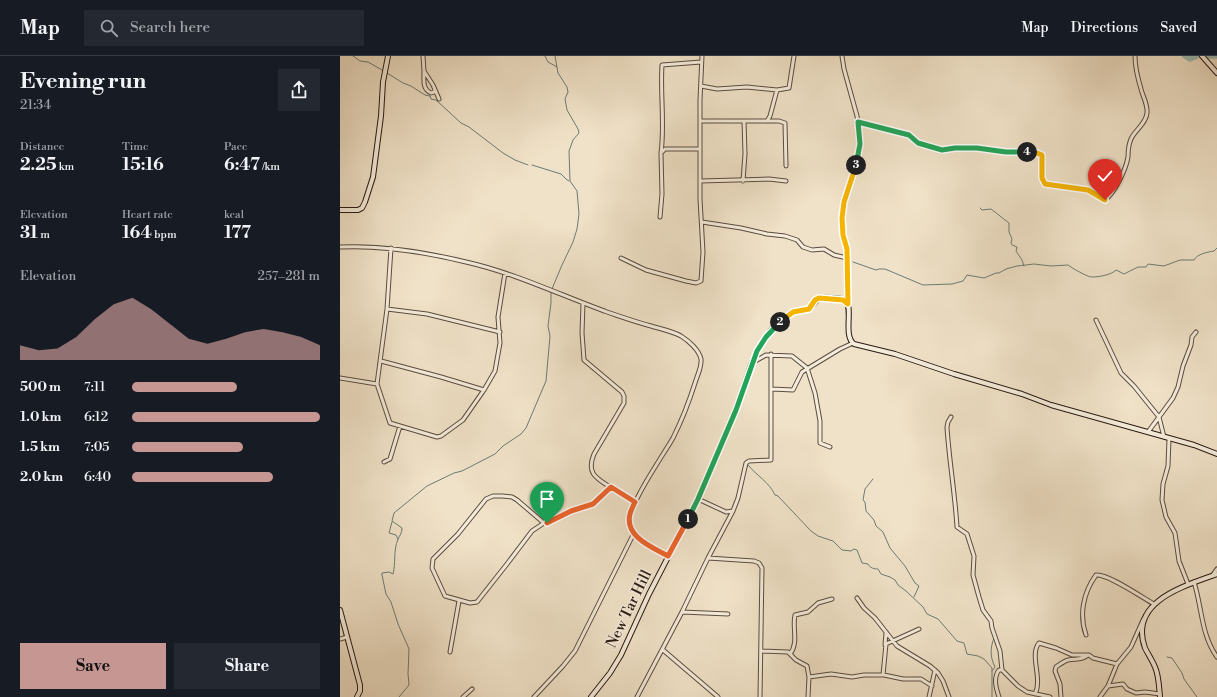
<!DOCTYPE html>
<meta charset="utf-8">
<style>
:root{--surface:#171b24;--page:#242831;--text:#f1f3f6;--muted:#9ea1a6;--line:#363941;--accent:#c59692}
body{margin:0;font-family:"Libre Bodoni",serif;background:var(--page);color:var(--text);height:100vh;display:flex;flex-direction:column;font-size:15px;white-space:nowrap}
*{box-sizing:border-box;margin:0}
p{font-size:13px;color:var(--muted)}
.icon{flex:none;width:22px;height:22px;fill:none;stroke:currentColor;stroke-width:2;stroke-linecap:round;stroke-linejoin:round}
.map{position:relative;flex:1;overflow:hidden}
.details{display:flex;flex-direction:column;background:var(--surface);width:340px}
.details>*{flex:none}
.pin{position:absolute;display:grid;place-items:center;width:34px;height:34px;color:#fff;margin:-41px -17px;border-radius:50% 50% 50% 0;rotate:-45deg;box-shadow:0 0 4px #0007}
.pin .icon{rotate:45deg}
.km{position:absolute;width:20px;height:20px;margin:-10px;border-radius:50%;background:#222;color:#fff;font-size:11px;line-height:20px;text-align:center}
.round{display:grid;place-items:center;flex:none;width:42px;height:42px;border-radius:0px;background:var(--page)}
.head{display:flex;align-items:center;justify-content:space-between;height:68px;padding:0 20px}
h1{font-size:22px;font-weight:800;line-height:30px}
.figures{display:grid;grid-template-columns:repeat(3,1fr);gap:6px;height:68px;padding:4px 20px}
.figures div{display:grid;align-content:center}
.figures b{font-size:17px;font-weight:800}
.figures small{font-size:11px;font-weight:400}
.figures p{font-size:11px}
.chart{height:112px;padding:8px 20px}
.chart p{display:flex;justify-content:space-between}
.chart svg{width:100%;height:72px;margin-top:4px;fill:var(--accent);opacity:.7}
.cta{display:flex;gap:8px;margin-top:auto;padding:8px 20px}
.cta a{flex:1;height:46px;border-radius:0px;background:var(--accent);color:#111;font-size:16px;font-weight:800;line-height:46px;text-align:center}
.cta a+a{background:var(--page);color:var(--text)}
ul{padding:0 20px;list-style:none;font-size:13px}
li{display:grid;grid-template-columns:64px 48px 1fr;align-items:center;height:30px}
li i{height:10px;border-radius:5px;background:var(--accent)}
header{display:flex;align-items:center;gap:24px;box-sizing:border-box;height:56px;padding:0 20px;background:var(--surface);border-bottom:1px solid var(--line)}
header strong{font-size:19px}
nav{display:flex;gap:22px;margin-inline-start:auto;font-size:14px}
.search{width:280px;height:36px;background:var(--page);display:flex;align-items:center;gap:10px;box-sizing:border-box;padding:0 14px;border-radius:0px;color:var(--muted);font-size:15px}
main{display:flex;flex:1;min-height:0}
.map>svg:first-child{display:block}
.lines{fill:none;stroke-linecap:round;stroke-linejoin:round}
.stream{stroke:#6c7c75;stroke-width:1}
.river{stroke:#9abdb6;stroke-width:5.5}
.street-casing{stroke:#5a4c40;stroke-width:5}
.secondary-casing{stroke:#281a13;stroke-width:6}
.street{stroke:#f5ecdb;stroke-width:3}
.secondary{stroke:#f5ecdb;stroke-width:4}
.split-1-casing{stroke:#fff;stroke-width:8}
.split-2-casing{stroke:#fff;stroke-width:8}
.split-3-casing{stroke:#fff;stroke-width:8}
.split-4-casing{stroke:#fff;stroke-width:8}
.split-5-casing{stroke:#fff;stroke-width:8}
.split-1{stroke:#f0652b;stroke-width:5}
.split-2{stroke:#22a559;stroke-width:5}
.split-3{stroke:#f5b400;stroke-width:5}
.split-4{stroke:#22a559;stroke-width:5}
.split-5{stroke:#f5b400;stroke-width:5}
.labels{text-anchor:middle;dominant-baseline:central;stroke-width:3;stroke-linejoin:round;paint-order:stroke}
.street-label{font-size:15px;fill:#281a13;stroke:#f5ecdb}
</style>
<header>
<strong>Map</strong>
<div class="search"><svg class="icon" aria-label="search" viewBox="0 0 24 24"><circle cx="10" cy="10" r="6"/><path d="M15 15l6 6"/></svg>Search here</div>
<nav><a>Map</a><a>Directions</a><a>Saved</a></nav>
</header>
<main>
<section class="details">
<div class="head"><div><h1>Evening run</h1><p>21:34</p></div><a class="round"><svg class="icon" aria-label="share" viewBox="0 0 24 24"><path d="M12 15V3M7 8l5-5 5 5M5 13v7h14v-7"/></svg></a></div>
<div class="figures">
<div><p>Distance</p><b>2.25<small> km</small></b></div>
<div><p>Time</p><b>15:16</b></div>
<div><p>Pace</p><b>6:47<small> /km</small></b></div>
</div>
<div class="figures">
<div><p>Elevation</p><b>31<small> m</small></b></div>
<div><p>Heart rate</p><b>164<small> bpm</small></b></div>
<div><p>kcal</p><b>177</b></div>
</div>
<div class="chart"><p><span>Elevation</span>257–281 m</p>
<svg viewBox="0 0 160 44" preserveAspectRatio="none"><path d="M0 44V35L10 38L20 37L30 30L40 19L50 10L60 6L70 13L80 22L90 31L100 34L110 31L120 27L130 25L140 27L150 30L160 35V44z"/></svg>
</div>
<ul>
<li><b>500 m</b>7:11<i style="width:56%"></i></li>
<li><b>1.0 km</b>6:12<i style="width:100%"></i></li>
<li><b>1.5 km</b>7:05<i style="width:59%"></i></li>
<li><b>2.0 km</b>6:40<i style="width:75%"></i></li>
</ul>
<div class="cta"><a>Save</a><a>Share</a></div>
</section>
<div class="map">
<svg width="877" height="641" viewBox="0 0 877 641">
<rect width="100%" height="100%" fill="#f0e2c8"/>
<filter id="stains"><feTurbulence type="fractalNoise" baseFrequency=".005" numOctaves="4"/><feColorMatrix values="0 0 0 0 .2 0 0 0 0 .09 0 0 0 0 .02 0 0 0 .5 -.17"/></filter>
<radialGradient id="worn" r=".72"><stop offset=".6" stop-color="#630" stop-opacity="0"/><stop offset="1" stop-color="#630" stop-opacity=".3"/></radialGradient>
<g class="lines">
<path class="stream" d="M 13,0 L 20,5 L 28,6 L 42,14
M 205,0 L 208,6 L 217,11
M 47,17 L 63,27 L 71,30 L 85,39 L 90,40 L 91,43 L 96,44 L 121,67 L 129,71 L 163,97 L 175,104 L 188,109
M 192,109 L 221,118 L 226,123 L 229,125
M 640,152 L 642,154 L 651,153 L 669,167 L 669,176 L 672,183 L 671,187 L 672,189 L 677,191 L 676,195 L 682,204 L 684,210
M 513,206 L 536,214 L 539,213 L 545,213 L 583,229 L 612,228 L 623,225 L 627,219 L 644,222 L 656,217 L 659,217 L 666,213 L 677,210 L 694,208 L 711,210 L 728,209 C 732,212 747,221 752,221 C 759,221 771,219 776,214 L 784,218 L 798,211 L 806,211 L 808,208 L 824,210 L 840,204 L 854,204 C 857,198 868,196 874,195 L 877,192
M 212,233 L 222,209 L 233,186 L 237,173 L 239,158 L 237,135 L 230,125 L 229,95 L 233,84 L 239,77 L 238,73 L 227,54 L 225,43 L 228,36 L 227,31 L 218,17 L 215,0
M 408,409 C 417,420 429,426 435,439 L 438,440 L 471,475 L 478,480 L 493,485 L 502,494 L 511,495 L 514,493 L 517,494 L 522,507 L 528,508 C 530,512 534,513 538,513 L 541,518 L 550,521 L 555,524 L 558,529 L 566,535 L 583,551 L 587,558 L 598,563 L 617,585 L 624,587 L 627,598 L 638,600 L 644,603 L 652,612 L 652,641
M 533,423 L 525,433 L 523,444 L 525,446 L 526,455 L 534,464 L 536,470 L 543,476 L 550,492 L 565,510 L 575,527 L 579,530 L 574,541
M 52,466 L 49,477 L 56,479 L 58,483
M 827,601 L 832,602 L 842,617 L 844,623 L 857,641
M 652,615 L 655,611 C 650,601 650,592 654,582
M 59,641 L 69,629 L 68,618 L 69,593 L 58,568 L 51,546 L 46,538 L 42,519 L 42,517 L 49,516 L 53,518 C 56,507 53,495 58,483 C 60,479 62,477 62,472 L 52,465 L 54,457 L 87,430 L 114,417 L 122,415 L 155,398 L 163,390 L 181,378 L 186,372 L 206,325 L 210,280 L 208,270 L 211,247 L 211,237"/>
<path class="river" d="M 845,0 L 850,3 L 857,0
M 869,0 L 876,0"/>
<defs>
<path id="street" d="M 83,0 L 84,15 L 93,29 L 99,43
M 502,0 L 504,13 L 517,60 L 520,81 L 516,108 L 504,146 L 502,163 L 503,179 L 507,193 L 508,248
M 84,15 C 84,24 82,33 91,37 L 94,36 L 95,34
M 361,30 L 377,33 L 407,31 L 437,34 L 430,60 L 427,65
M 437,34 L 449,32 L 454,0
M 360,65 L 439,65 L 445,67 L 446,110
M 518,66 L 569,79 L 575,86 L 602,94 L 615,92 L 637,92 L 666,96 L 700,98 L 703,101 L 702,122 L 705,128 L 748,135 L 765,144 C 775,137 786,113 788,101 C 788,94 788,90 791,83 C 795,74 806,68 807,57 C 808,49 803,41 801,33 C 798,23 795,11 795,0
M 321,97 C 325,68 320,38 322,9 L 361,6
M 360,125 L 429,123 L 446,125
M 403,125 L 405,98 L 404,65
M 320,161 L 322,138 L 321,97 L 325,93 L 360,93
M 362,166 L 401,172 L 427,178 L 445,180 L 457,184 L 463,191 L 472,194 L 484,193 L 494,199 L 507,202
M 0,191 C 43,189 85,196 126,206 C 175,217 220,239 267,256 C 282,261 296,266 311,270 C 321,273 332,275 341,280 C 349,285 359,294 361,303 C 362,311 357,320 355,327 C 349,346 342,364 333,382 C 324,398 286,452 290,467 C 295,486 313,492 329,500
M 51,192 L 47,253 L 37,328 L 50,367 L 97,381 L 101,380 L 123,364 L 144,334 L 155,315 L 160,287 L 158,261 L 165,217
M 281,202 L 306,214 L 346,225 L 356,227 L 361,225 L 363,196 L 360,143 L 360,44 L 362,0
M 243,247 L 242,277 L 244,304 L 282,336 L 284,340 L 284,347 L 254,398 C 246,417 256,422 270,431 C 279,436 287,441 295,446
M 47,253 L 87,258 L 160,276
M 756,264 L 781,317 L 794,330 L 819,361 L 824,381
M 41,305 L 101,321 L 144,334
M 412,307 L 426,299 L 452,300 L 467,312 L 475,337 L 480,365 L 480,387 L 490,391
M 0,322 L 37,328
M 432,333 L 453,334 L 462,316 L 500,293 L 513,287
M 611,361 L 608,366 L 607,371 C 609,404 615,437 617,471 L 627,478 L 634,500 L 633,519 L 639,541 L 643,554 L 651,565 L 652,572 L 660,595 L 662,614 L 678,630 L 687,636 L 710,641
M 808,376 L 833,342 L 838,331 L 843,310 L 851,289 L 852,281 L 856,276
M 829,383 L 828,410 L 823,428 L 822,444 L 826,461 L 835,477 L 839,505 L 848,528
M 44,406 L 50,403 L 60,370
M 358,443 L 386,456 L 393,455
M 204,467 L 177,444 L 172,441 L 162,440 L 153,440 L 146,443 L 118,478 L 93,503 L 92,512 L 105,540 L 130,547 L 137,546 L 167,508 L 192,475 L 204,467 L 207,467 L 231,455 L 253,448 L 271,431
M 368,502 L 414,505 L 419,507 L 422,512 L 420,641
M 872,520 L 877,513
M 854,526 C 862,551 861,579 877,601
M 517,542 L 524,552 L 535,562 L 557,590 L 590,610 L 598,617 L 603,625 L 609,641
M 342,556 L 388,558
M 746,579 C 739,559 743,537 756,519 C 767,517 803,542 814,548
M 0,583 L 7,581
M 545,589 L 546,577
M 323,594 L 378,641
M 421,595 L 448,596 L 456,604 L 467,610 L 469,621 L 468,641
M 110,596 L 119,545
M 450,598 C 459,587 452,572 455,559 L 468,556 L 478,547 L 492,543
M 543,619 L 546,588 L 579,573
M 469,621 L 491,618 L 512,621 L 524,619 L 544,619 L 563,623 L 581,623 L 592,630
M 768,630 L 783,628 L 787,633 L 796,637 L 805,636 L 820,638
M 695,638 C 703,623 689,599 699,587 L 716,592 L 732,599 L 749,599 L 753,602 L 777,608
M 123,641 L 132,633
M 194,641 L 223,610 L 235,595 L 294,477
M 297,641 L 342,556 L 368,502 L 393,455 L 398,442 L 406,407 L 409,405 L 431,404 L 431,298
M 589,641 L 595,614
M 659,641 C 656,632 653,622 659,614 L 662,614
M 721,641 L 720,628 L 715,615 L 716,611 C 719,609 724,605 728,604 C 735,602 741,605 748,599
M 760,641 L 768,630 L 777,608 L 791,591 L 803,564"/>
<path id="secondary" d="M 862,0 L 877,17
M 0,154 L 18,154 L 22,152 L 25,146 L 33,121 L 41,60 L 43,26 L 48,0
M 0,554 L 20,629 L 20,635 L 17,641
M 251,641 L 270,617 L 281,599 L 309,538 L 358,443 L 396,353 L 411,309 L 419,291 L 431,274 L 449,258 L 455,255 L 469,253 C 480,242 475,241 492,242 C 496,243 501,242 504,244 C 515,249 502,279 514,288 L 555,298 L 614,318 L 682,338 L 711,349 L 854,389 L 877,398
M 820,641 C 819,631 819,620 815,611 C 812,604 808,598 805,592 C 788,545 845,530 877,518"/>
</defs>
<use href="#street" class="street-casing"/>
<use href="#secondary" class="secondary-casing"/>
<use href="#street" class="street"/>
<use href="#secondary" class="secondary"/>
</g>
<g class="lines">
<defs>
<path id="split-1" d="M 207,467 L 231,455 L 253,448 L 271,431 L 295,446 C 293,450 291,454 290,458 C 284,481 314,492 328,500 L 348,463"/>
<path id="split-2" d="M 348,463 L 358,443 L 396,354 L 417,295 L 426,281 L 440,266"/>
<path id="split-3" d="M 440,266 L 453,256 L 469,253 L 475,244 L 479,242 L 503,244 L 508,248 L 507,193 L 503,179 L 502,162 L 504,146 L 516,109"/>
<path id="split-4" d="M 516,109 L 520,88 L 518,66 L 569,79 L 578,87 L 602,94 L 615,92 L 637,92 L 666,96 L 687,96"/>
<path id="split-5" d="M 687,96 L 697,97 L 702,99 L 702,122 L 705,128 L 748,134 L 765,144"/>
</defs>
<use href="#split-1" class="split-1-casing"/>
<use href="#split-2" class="split-2-casing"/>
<use href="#split-3" class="split-3-casing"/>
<use href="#split-4" class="split-4-casing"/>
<use href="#split-5" class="split-5-casing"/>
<use href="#split-1" class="split-1"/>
<use href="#split-2" class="split-2"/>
<use href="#split-3" class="split-3"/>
<use href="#split-4" class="split-4"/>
<use href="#split-5" class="split-5"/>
</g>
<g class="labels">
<g class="street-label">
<text transform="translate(289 553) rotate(-64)">New Tar Hill</text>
</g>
</g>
<rect width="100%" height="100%" filter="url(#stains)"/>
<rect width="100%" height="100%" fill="url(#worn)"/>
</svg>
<div class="pin" style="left:207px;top:467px;background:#1e9e55"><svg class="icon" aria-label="arrive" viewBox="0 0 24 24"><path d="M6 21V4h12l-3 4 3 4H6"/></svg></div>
<div class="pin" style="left:765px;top:144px;background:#d93025"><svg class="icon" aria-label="check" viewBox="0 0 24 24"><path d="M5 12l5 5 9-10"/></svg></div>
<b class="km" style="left:348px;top:463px">1</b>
<b class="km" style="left:440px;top:266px">2</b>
<b class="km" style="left:516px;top:109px">3</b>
<b class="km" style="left:687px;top:96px">4</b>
</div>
</main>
